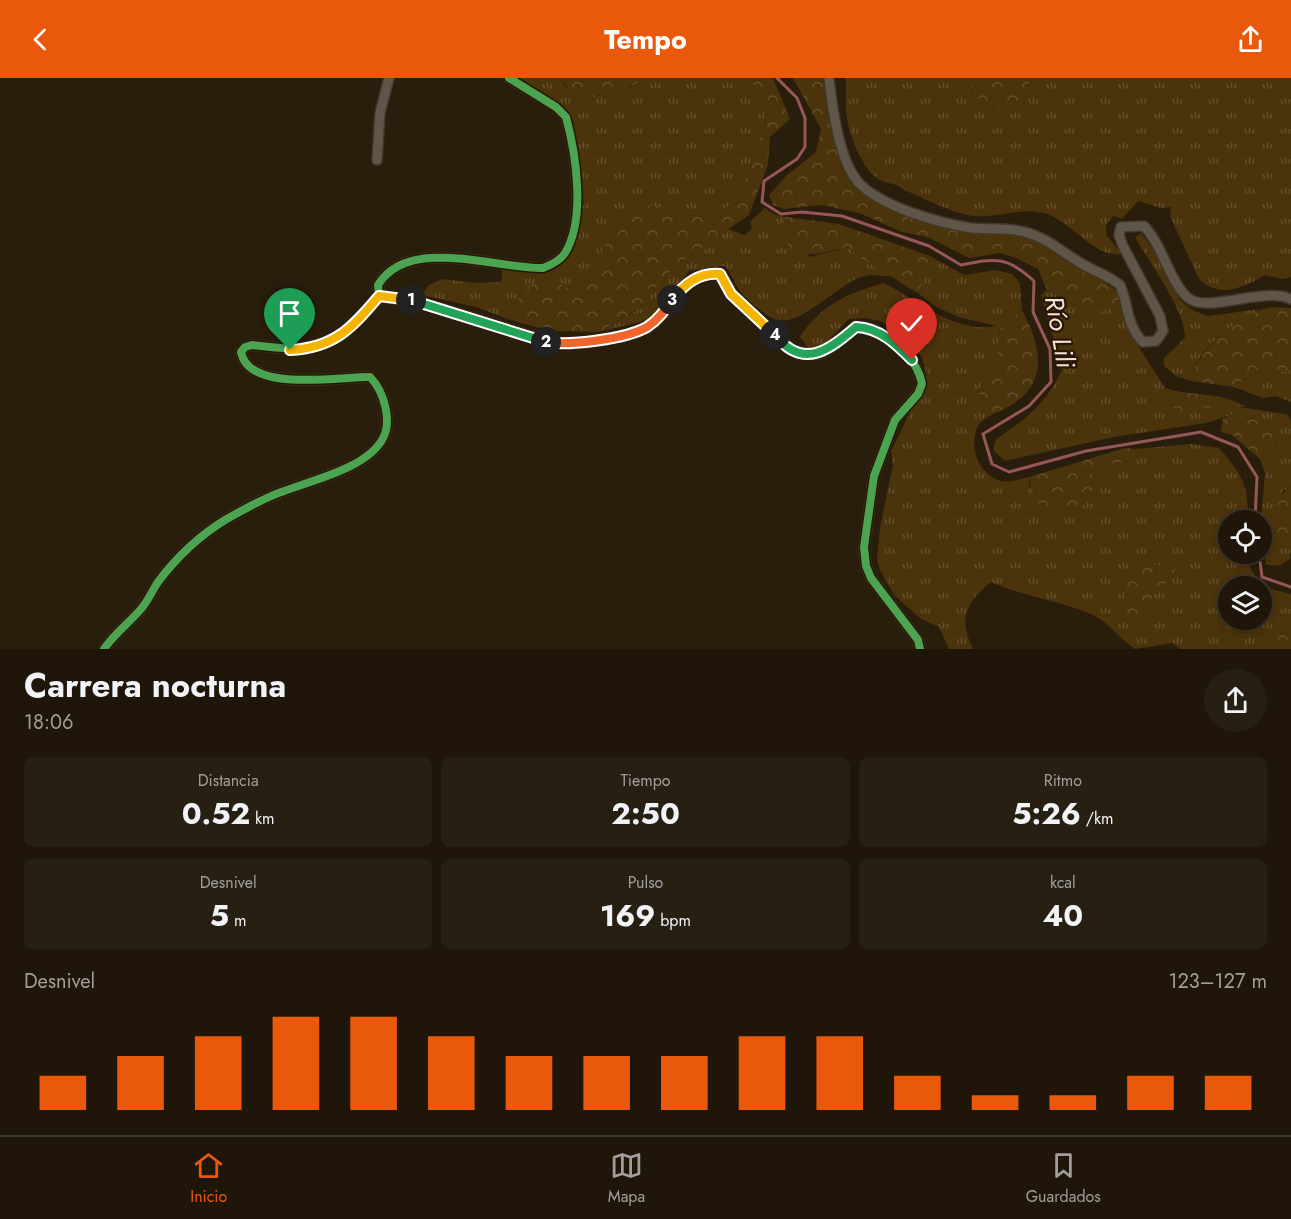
<!DOCTYPE html>
<html lang="es">
<meta charset="utf-8">
<style>
:root{--surface:#1f1609;--page:#271f12;--text:#f1f3f6;--muted:#a19f9c;--line:#3c352a;--accent:#ea580c}
body{margin:0;font-family:Jost,sans-serif;background:var(--page);color:var(--text);height:100vh;display:flex;flex-direction:column;font-size:22px;white-space:nowrap}
*{box-sizing:border-box;margin:0}
p{font-size:20px;color:var(--muted)}
.icon{flex:none;width:33px;height:33px;fill:none;stroke:currentColor;stroke-width:2;stroke-linecap:round;stroke-linejoin:round}
.map{position:relative;height:571px;overflow:hidden}
.panel{display:flex;flex-direction:column;background:var(--surface);flex:1}
.panel>*{flex:none}
.fabs{position:absolute;left:1218px;top:432px;display:grid;gap:12px}
.fabs a{display:grid;place-items:center;width:54px;height:54px;border-radius:50%;background:var(--surface);box-shadow:0 3px 9px #0003,0 0 0 2px var(--line);font-size:30px}
.pin{position:absolute;display:grid;place-items:center;width:51px;height:51px;color:#fff;margin:-62px -26px;border-radius:50% 50% 50% 0;rotate:-45deg;box-shadow:0 0 6px #0007}
.pin .icon{rotate:45deg}
.km{position:absolute;width:30px;height:30px;margin:-15px;border-radius:50%;background:#222;color:#fff;font-size:16px;line-height:30px;text-align:center}
.round{display:grid;place-items:center;flex:none;width:63px;height:63px;border-radius:32px;background:var(--page)}
.overview{display:flex;align-items:center;justify-content:space-between;height:102px;padding:0 24px}
h1{font-size:33px;font-weight:700;line-height:45px}
.metrics{display:grid;grid-template-columns:repeat(3,1fr);gap:9px;height:102px;padding:6px 24px}
.metrics div{display:grid;align-content:center;border-radius:9px;background:var(--page);text-align:center}
.metrics b{font-size:30px;font-weight:700}
.metrics small{font-size:16px;font-weight:400}
.metrics p{font-size:16px}
.chart{height:168px;padding:12px 24px}
.chart p{display:flex;justify-content:space-between}
.chart svg{width:100%;height:108px;margin-top:6px;stroke:var(--accent);stroke-width:6}
header{display:flex;justify-content:space-between;align-items:center;height:78px;padding:0 24px;background:var(--accent);color:#fff;font-size:27px;font-weight:700}
.dock{display:flex;justify-content:space-around;align-items:center;height:84px;border-top:2px solid var(--line);background:var(--surface);font-size:16px;color:var(--muted)}
.dock a{display:grid;justify-items:center;gap:3px}
.dock .active{color:var(--accent)}
.map>svg:first-child{display:block}
.grass{fill:url(#grass-tufts)}
.forest{fill:url(#forest-crowns)}
.lines{fill:none;stroke-linecap:round;stroke-linejoin:round}
.stream{stroke:#955758;stroke-width:3}
.street-casing{stroke:#40382b;stroke-width:12}
.street{stroke:#5f5548;stroke-width:9}
.cycleway-casing{stroke:#281800;stroke-width:11}
.cycleway{stroke:#4ca352;stroke-width:8}
.split-1-casing{stroke:#fff;stroke-width:12}
.split-2-casing{stroke:#fff;stroke-width:12}
.split-3-casing{stroke:#fff;stroke-width:12}
.split-4-casing{stroke:#fff;stroke-width:12}
.split-5-casing{stroke:#fff;stroke-width:12}
.split-1{stroke:#f5b400;stroke-width:8}
.split-2{stroke:#22a559;stroke-width:8}
.split-3{stroke:#f0652b;stroke-width:8}
.split-4{stroke:#f5b400;stroke-width:8}
.split-5{stroke:#22a559;stroke-width:8}
.labels{text-anchor:middle;dominant-baseline:central;stroke-width:4.5;stroke-linejoin:round;paint-order:stroke}
.water-label{font-size:26px;font-style:italic;fill:#f4dfdf;stroke:#281800}
</style>
<header><svg class="icon" aria-label="back" viewBox="0 0 24 24"><path d="M15 5l-7 7 7 7"/></svg>Tempo<svg class="icon" aria-label="share" viewBox="0 0 24 24"><path d="M12 15V3M7 8l5-5 5 5M5 13v7h14v-7"/></svg></header>
<div class="map">
<svg width="1291" height="571" viewBox="0 0 1291 571">
<defs>
<pattern id="grass-tufts" width="24" height="20" patternUnits="userSpaceOnUse" patternTransform="scale(1.5)"><rect width="24" height="20" fill="#4b330b"/><path d="M3 7l-1-3M5 7V3M7 7l1-3M15 17l-1-3M17 17v-4M19 17l1-3" fill="none" stroke="#65502d"/></pattern>
<pattern id="forest-crowns" width="20" height="18" patternUnits="userSpaceOnUse" patternTransform="scale(1.5)"><rect width="20" height="18" fill="#4b330b"/><path d="M2 6a3 3 0 1 1 6 0M12 15a3 3 0 1 1 6 0" fill="none" stroke="#65502d"/></pattern>
</defs>
<rect width="100%" height="100%" fill="#291d0c"/>
<path class="grass" d="M 516,0 L 560,0 L 566,9 L 630,10 L 646,0 L 745,0 L 768,21 L 765,47 L 737,124 L 707,140 L 650,128 L 611,152 L 597,188 L 568,210 L 521,214 L 510,242 L 476,229 L 422,217 L 429,207 L 442,201 L 475,205 L 501,204 L 503,187 L 521,191 L 566,179 L 573,169 L 584,125 L 574,44 L 556,23 Z
M 845,0 L 971,0 L 972,18 L 1024,26 L 1030,0 L 1291,0 L 1291,199 L 1282,201 L 1265,197 C 1243,210 1219,221 1199,201 L 1170,138 L 1171,129 L 1161,130 L 1138,123 L 1122,141 L 1113,138 L 1106,147 L 1107,158 L 1122,176 C 1094,180 1074,146 1047,136 C 1025,128 998,140 974,138 C 954,136 924,120 904,112 C 896,104 889,107 880,102 C 861,92 847,52 846,32 C 845,21 847,11 845,0 Z
M 765,130 L 776,137 L 786,139 L 779,150 L 810,179 L 848,169 L 858,178 L 893,198 C 884,199 873,196 865,198 C 840,203 804,247 779,242 C 769,241 756,229 748,222 C 736,212 734,199 725,188 L 689,193 L 656,236 L 647,242 L 599,254 L 636,233 L 675,188 L 728,151 L 744,157 L 752,151 L 750,144 Z
M 1141,155 L 1166,191 L 1180,222 L 1192,232 L 1208,238 L 1260,231 C 1234,248 1195,269 1191,303 L 1176,298 L 1164,288 L 1164,280 L 1185,260 C 1186,233 1149,184 1135,159 Z
M 930,178 L 964,197 L 995,192 L 1012,196 L 1020,205 L 1022,232 L 1000,250 L 997,278 L 978,314 L 993,336 C 988,339 981,343 978,348 C 968,369 978,396 1001,403 C 1009,405 1021,401 1029,399 L 1029,409 L 1088,395 C 1099,386 1119,386 1134,381 L 1135,371 L 1191,366 L 1219,370 C 1243,398 1248,405 1248,442 L 1228,442 L 1228,476 L 1247,476 L 1248,486 L 1261,508 L 1228,508 L 1228,542 L 1262,542 L 1262,509 L 1291,516 L 1291,545 L 1249,571 L 1180,571 L 1173,565 L 1135,571 C 1118,560 1108,542 1088,535 C 1056,522 1022,518 991,504 C 966,525 958,540 973,571 L 949,571 L 939,549 L 921,541 L 894,517 L 880,492 L 877,481 L 880,450 L 893,387 L 891,373 L 927,299 L 922,279 L 881,243 L 866,240 L 849,241 L 823,268 L 809,271 L 800,259 C 819,228 850,214 884,205 C 918,223 956,256 996,248 L 959,239 L 936,229 L 919,216 Z
M 1047,212 L 1081,230 L 1122,222 L 1133,260 L 1165,310 L 1170,328 C 1192,331 1207,327 1226,328 C 1247,329 1266,334 1287,336 L 1291,343 L 1291,408 L 1282,414 L 1275,457 L 1284,469 L 1291,472 L 1290,481 L 1279,488 L 1266,486 L 1261,442 L 1265,395 L 1260,381 L 1277,372 L 1272,352 L 1257,342 L 1237,335 L 1206,345 L 1114,359 L 1005,383 L 993,372 L 996,361 C 1026,342 1047,324 1062,292 L 1041,217 Z
M 1291,293 L 1291,324 L 1276,318 L 1263,320 L 1234,309 L 1253,295 Z"/>
<path class="forest" d="M 560,0 L 646,0 C 621,17 581,31 560,0 Z
M 745,0 L 773,0 L 790,41 L 770,59 L 768,87 L 749,137 L 675,188 L 636,233 L 599,254 L 551,253 L 510,242 L 521,214 L 543,199 L 568,210 L 597,188 L 611,152 L 650,127 L 707,140 L 737,124 L 765,47 L 768,21 Z
M 793,0 L 824,0 L 836,57 L 862,106 L 938,147 L 966,155 L 1000,153 L 1042,161 L 1107,206 L 1121,216 L 1122,222 L 1101,234 L 1081,230 L 1047,212 L 1038,191 L 1016,180 L 1000,175 L 969,180 L 927,159 L 902,154 L 859,135 L 821,127 L 784,131 L 773,127 L 769,117 L 787,97 L 816,74 L 821,51 Z
M 971,0 L 1030,0 L 1024,26 L 1001,33 L 972,17 Z
M 786,139 L 839,146 L 930,178 L 919,216 L 858,178 L 848,169 C 818,175 791,189 779,149 Z
M 1272,229 L 1291,230 L 1291,293 L 1253,295 L 1234,309 L 1191,303 C 1194,274 1243,233 1272,229 Z
M 1022,232 C 1046,277 1048,315 993,336 L 978,314 L 997,278 L 1000,250 Z
M 1165,310 C 1193,319 1220,313 1246,329 L 1222,328 L 1180,333 L 1170,328 Z
M 1237,335 L 1257,342 L 1272,352 L 1277,373 L 1260,381 L 1232,357 L 1221,354 L 1223,340 Z
M 1125,370 L 1135,371 L 1134,381 C 1120,386 1099,386 1088,395 C 1103,421 1076,442 1050,432 C 1044,429 1039,425 1033,422 L 1029,399 Z
M 1291,408 L 1291,472 L 1284,469 L 1275,458 C 1277,438 1273,420 1291,408 Z
M 1175,486 L 1175,497 C 1166,504 1156,513 1150,523 C 1144,535 1151,546 1133,548 L 1124,533 C 1127,517 1125,502 1132,488 Z
M 1291,545 L 1291,571 L 1249,571 L 1249,569 Z"/>
<g class="lines">
<path class="stream" d="M 777,0 L 797,20 L 805,40 L 805,69 L 797,81 L 764,103 L 762,124 L 781,136 L 802,134 L 842,138 L 929,168 L 961,187 C 996,180 1007,178 1034,203 L 1033,234 L 1050,271 L 1051,304 L 1029,328 L 983,356 L 992,386 L 1009,394 L 1086,373 L 1201,354 L 1238,369 L 1257,399 L 1255,442
M 1259,476 L 1262,499 L 1291,509"/>
<defs>
<path id="street" d="M 829,0 C 832,29 839,82 858,104 C 881,129 939,145 971,150 C 989,152 1007,149 1025,154 C 1048,160 1064,176 1084,187 C 1096,194 1109,198 1120,207 C 1129,227 1126,247 1143,264 L 1156,263 L 1163,253 L 1160,238 L 1123,168 L 1119,157 L 1121,149 L 1144,148 C 1163,168 1168,200 1187,219 C 1206,237 1261,208 1291,221
M 377,82 L 380,35 L 389,0
M 379,218 C 418,223 453,234 491,245 C 530,257 554,271 597,263 C 612,260 633,257 646,250 C 676,234 678,192 720,196 L 731,216 L 789,271 L 808,276 L 823,275 L 856,249 C 885,250 917,279 922,306 L 918,316 L 895,342 L 874,398 L 864,469 L 866,488 L 871,500 L 918,562 L 920,571
M 104,571 C 114,556 129,545 141,531 C 148,523 152,513 158,504 C 176,480 199,458 225,442 C 239,434 254,426 269,419 C 301,404 363,394 382,362 C 393,344 384,313 370,299 C 341,298 249,316 241,274 L 245,269 L 252,267 C 319,276 336,269 379,218 L 378,207 C 409,157 496,191 543,190 C 551,187 560,183 565,175 C 586,141 576,76 566,39 L 556,29 L 509,0"/>
</defs>
<use href="#street" class="street-casing"/>
<use href="#street" class="street"/>
<defs>
<path id="cycleway" d="M 379,218 C 418,223 453,234 491,245 C 530,257 554,271 597,263 C 612,260 633,257 646,250 C 676,234 678,192 720,196 L 731,216 L 789,271 L 808,276 L 823,275 L 856,249 C 885,250 917,279 922,306 L 918,316 L 895,342 L 874,398 L 864,469 L 866,488 L 871,500 L 918,562 L 920,571
M 104,571 C 114,556 129,545 141,531 C 148,523 152,513 158,504 C 176,480 199,458 225,442 C 239,434 254,426 269,419 C 301,404 363,394 382,362 C 393,344 384,313 370,299 C 341,298 249,316 241,274 L 245,269 L 252,267 C 319,276 336,269 379,218 L 378,207 C 409,157 496,191 543,190 C 551,187 560,183 565,175 C 586,141 576,76 566,39 L 556,29 L 509,0"/>
</defs>
<use href="#cycleway" class="cycleway-casing"/>
<use href="#cycleway" class="cycleway"/>
</g>
<g class="lines">
<defs>
<path id="split-1" d="M 290,272 C 334,270 352,250 379,218 L 411,222"/>
<path id="split-2" d="M 411,222 L 546,264"/>
<path id="split-3" d="M 546,264 C 569,268 626,261 647,249 C 658,242 665,232 672,222"/>
<path id="split-4" d="M 672,222 C 684,206 700,194 720,196 L 731,216 L 775,257"/>
<path id="split-5" d="M 775,257 C 804,293 830,271 856,249 C 880,250 896,266 912,282"/>
</defs>
<use href="#split-1" class="split-1-casing"/>
<use href="#split-2" class="split-2-casing"/>
<use href="#split-3" class="split-3-casing"/>
<use href="#split-4" class="split-4-casing"/>
<use href="#split-5" class="split-5-casing"/>
<use href="#split-1" class="split-1"/>
<use href="#split-2" class="split-2"/>
<use href="#split-3" class="split-3"/>
<use href="#split-4" class="split-4"/>
<use href="#split-5" class="split-5"/>
</g>
<g class="labels">
<g class="water-label">
<text transform="translate(1060 254) rotate(80)">Río Lili</text>
</g>
</g>
</svg>
<div class="fabs">
<a><svg class="icon" aria-label="locate" viewBox="0 0 24 24"><circle cx="12" cy="12" r="6"/><path d="M12 2v4M12 18v4M2 12h4M18 12h4"/></svg></a>
<a><svg class="icon" aria-label="layers" viewBox="0 0 24 24"><path d="M12 4l9 5-9 5-9-5zM3 14l9 5 9-5"/></svg></a>
</div>
<div class="pin" style="left:290px;top:272px;background:#1e9e55"><svg class="icon" aria-label="arrive" viewBox="0 0 24 24"><path d="M6 21V4h12l-3 4 3 4H6"/></svg></div>
<div class="pin" style="left:912px;top:282px;background:#d93025"><svg class="icon" aria-label="check" viewBox="0 0 24 24"><path d="M5 12l5 5 9-10"/></svg></div>
<b class="km" style="left:411px;top:222px">1</b>
<b class="km" style="left:546px;top:264px">2</b>
<b class="km" style="left:672px;top:222px">3</b>
<b class="km" style="left:775px;top:257px">4</b>
</div>
<section class="panel">
<div class="overview"><div><h1>Carrera nocturna</h1><p>18:06</p></div><a class="round"><svg class="icon" aria-label="share" viewBox="0 0 24 24"><path d="M12 15V3M7 8l5-5 5 5M5 13v7h14v-7"/></svg></a></div>
<div class="metrics">
<div><p>Distancia</p><b>0.52<small> km</small></b></div>
<div><p>Tiempo</p><b>2:50</b></div>
<div><p>Ritmo</p><b>5:26<small> /km</small></b></div>
</div>
<div class="metrics">
<div><p>Desnivel</p><b>5<small> m</small></b></div>
<div><p>Pulso</p><b>169<small> bpm</small></b></div>
<div><p>kcal</p><b>40</b></div>
</div>
<div class="chart"><p><span>Desnivel</span>123–127 m</p>
<svg viewBox="0 0 160 44" preserveAspectRatio="none"><path d="M5 44V30M15 44V22M25 44V14M35 44V6M45 44V6M55 44V14M65 44V22M75 44V22M85 44V22M95 44V14M105 44V14M115 44V30M125 44V38M135 44V38M145 44V30M155 44V30"/></svg>
</div>
</section>
<nav class="dock">
<a class="active"><svg class="icon" aria-label="home" viewBox="0 0 24 24"><path d="M3 11l9-7 9 7M6 9v11h12V9"/></svg>Inicio</a>
<a><svg class="icon" aria-label="map" viewBox="0 0 24 24"><path d="M3 6l6-2 6 2 6-2v14l-6 2-6-2-6 2zM9 4v14M15 6v14"/></svg>Mapa</a>
<a><svg class="icon" aria-label="saved" viewBox="0 0 24 24"><path d="M7 4h10v16l-5-4-5 4z"/></svg>Guardados</a>
</nav>
